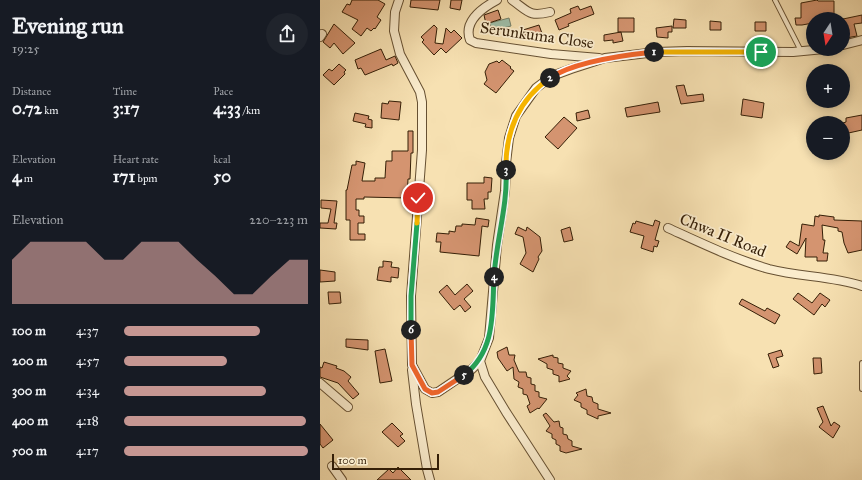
<!DOCTYPE html>
<meta charset="utf-8">
<style>
:root{--surface:#171b24;--page:#20242c;--text:#f1f3f6;--muted:#9ea1a6;--accent:#c59692}
body{margin:0;font-family:"IM FELL Great Primer",serif;background:var(--page);color:var(--text);height:100vh;display:flex;flex-direction:column;font-size:15px;white-space:nowrap}
*{box-sizing:border-box;margin:0}
p{font-size:13px;color:var(--muted)}
.icon{flex:none;width:22px;height:22px;fill:none;stroke:currentColor;stroke-width:2;stroke-linecap:round;stroke-linejoin:round}
.map{position:relative;flex:1;overflow:hidden}
.sheet{display:flex;flex-direction:column;background:var(--surface);width:320px}
.sheet>*{flex:none}
.needle{width:26px;rotate:192deg}
.fabs{position:absolute;left:486px;top:12px;display:grid;gap:8px}
.fabs a{display:grid;place-items:center;width:44px;height:44px;border-radius:50%;background:var(--surface);box-shadow:0 2px 10px #0003;font-size:20px}
.scale{position:absolute;left:12px;bottom:10px;width:107px;box-sizing:border-box;padding-left:4px;border:2px solid #351f07;border-top:0;font-size:11px;line-height:14px;white-space:nowrap;color:#351f07;-webkit-text-stroke:3px #faeccd;paint-order:stroke}
.pin{position:absolute;display:grid;place-items:center;width:34px;height:34px;color:#fff;margin:-17px;border:2px solid #fff;border-radius:50%;box-shadow:0 1px 4px #0007}
.km{position:absolute;width:20px;height:20px;margin:-10px;border-radius:50%;background:#222;color:#fff;font-size:11px;line-height:20px;text-align:center}
.round{display:grid;place-items:center;flex:none;width:42px;height:42px;border-radius:21px;background:var(--page)}
.overview{display:flex;align-items:center;justify-content:space-between;height:68px;padding:0 12px}
h1{font-size:22px;font-weight:800;line-height:30px}
.figures{display:grid;grid-template-columns:repeat(3,1fr);gap:6px;height:68px;padding:4px 12px}
.figures div{display:grid;align-content:center}
.figures b{font-size:17px;font-weight:800}
.figures small{font-size:11px;font-weight:400}
.figures p{font-size:11px}
.chart{height:112px;padding:8px 12px}
.chart p{display:flex;justify-content:space-between}
.chart svg{width:100%;height:72px;margin-top:4px;fill:var(--accent);opacity:.7}
ul{padding:0 12px;list-style:none;font-size:13px}
li{display:grid;grid-template-columns:64px 48px 1fr;align-items:center;height:30px}
li i{height:10px;border-radius:5px;background:var(--accent)}
main{display:flex;flex:1;min-height:0}
.map>svg:first-child{display:block}
.water{fill:#9ebea8;stroke:#747e68}
.building{fill:#d49470;stroke:#351f07}
.lines{fill:none;stroke-linecap:round;stroke-linejoin:round}
.lane-casing{stroke:#665032;stroke-width:6}
.street-casing{stroke:#665032;stroke-width:10}
.lane{stroke:#faeccd;stroke-width:4}
.street{stroke:#faeccd;stroke-width:8}
.split-1-casing{stroke:#fff;stroke-width:8}
.split-2-casing{stroke:#fff;stroke-width:8}
.split-3-casing{stroke:#fff;stroke-width:8}
.split-4-casing{stroke:#fff;stroke-width:8}
.split-5-casing{stroke:#fff;stroke-width:8}
.split-6-casing{stroke:#fff;stroke-width:8}
.split-7-casing{stroke:#fff;stroke-width:8}
.split-8-casing{stroke:#fff;stroke-width:8}
.split-1{stroke:#f5b400;stroke-width:5}
.split-2{stroke:#f0652b;stroke-width:5}
.split-3{stroke:#f5b400;stroke-width:5}
.split-4{stroke:#22a559;stroke-width:5}
.split-5{stroke:#22a559;stroke-width:5}
.split-6{stroke:#f0652b;stroke-width:5}
.split-7{stroke:#22a559;stroke-width:5}
.split-8{stroke:#f5b400;stroke-width:5}
.labels{text-anchor:middle;dominant-baseline:central;stroke-width:3.5;stroke-linejoin:round;paint-order:stroke}
.street-label{font-size:16px;fill:#351f07;stroke:#faeccd}
</style>
<main>
<section class="sheet">
<div class="overview"><div><h1>Evening run</h1><p>19:25</p></div><a class="round"><svg class="icon" aria-label="share" viewBox="0 0 24 24"><path d="M12 15V3M7 8l5-5 5 5M5 13v7h14v-7"/></svg></a></div>
<div class="figures">
<div><p>Distance</p><b>0.72<small> km</small></b></div>
<div><p>Time</p><b>3:17</b></div>
<div><p>Pace</p><b>4:33<small> /km</small></b></div>
</div>
<div class="figures">
<div><p>Elevation</p><b>4<small> m</small></b></div>
<div><p>Heart rate</p><b>171<small> bpm</small></b></div>
<div><p>kcal</p><b>50</b></div>
</div>
<div class="chart"><p><span>Elevation</span>220–223 m</p>
<svg viewBox="0 0 160 44" preserveAspectRatio="none"><path d="M0 44V17L10 6L20 6L30 6L40 6L50 17L60 17L70 6L80 6L90 6L100 17L110 27L120 38L130 38L140 27L150 17L160 17V44z"/></svg>
</div>
<ul>
<li><b>100 m</b>4:37<i style="width:74%"></i></li>
<li><b>200 m</b>4:57<i style="width:56%"></i></li>
<li><b>300 m</b>4:34<i style="width:77%"></i></li>
<li><b>400 m</b>4:18<i style="width:99%"></i></li>
<li><b>500 m</b>4:17<i style="width:100%"></i></li>
</ul>
</section>
<div class="map">
<svg width="542" height="480" viewBox="0 0 542 480">
<rect width="100%" height="100%" fill="#f7e1b2"/>
<filter id="stains"><feTurbulence type="fractalNoise" baseFrequency=".005" numOctaves="4"/><feColorMatrix values="0 0 0 0 .2 0 0 0 0 .09 0 0 0 0 .02 0 0 0 .5 -.17"/></filter>
<radialGradient id="worn" r=".72"><stop offset=".6" stop-color="#630" stop-opacity="0"/><stop offset="1" stop-color="#630" stop-opacity=".3"/></radialGradient>
<path class="water" d="M 189,18 L 191,26 L 172,31 L 170,23 Z"/>
<path class="building" d="M 32,0 L 58,0 L 65,4 L 57,17 L 61,20 L 55,29 L 54,28 L 51,31 L 47,28 L 41,36 L 32,29 L 38,20 L 22,12 L 27,4 L 30,5 Z
M 91,0 L 120,0 L 118,10 L 90,7 Z
M 131,0 L 142,0 L 140,10 L 130,8 Z
M 497,0 L 498,1 L 514,1 L 514,19 L 493,19 L 493,23 L 482,25 L 476,25 L 475,18 L 481,18 L 481,3 Z
M 258,6 L 260,10 L 271,6 L 274,14 L 248,24 L 249,26 L 239,30 L 235,20 L 251,13 L 250,9 Z
M 178,10 L 181,19 L 166,24 L 164,15 Z
M 542,15 L 542,23 L 534,24 L 537,36 L 526,38 L 523,19 Z
M 298,18 L 314,18 L 314,32 L 298,32 Z
M 354,19 L 366,20 L 366,28 L 353,28 Z
M 390,21 L 401,22 L 401,30 L 390,30 Z
M 435,22 L 446,22 L 446,31 L 435,31 Z
M 14,24 L 35,43 L 23,54 L 14,43 L 10,48 L 3,42 Z
M 114,25 L 117,28 L 115,43 L 123,44 L 126,28 L 131,33 L 134,30 L 142,38 L 126,53 L 121,48 L 114,55 L 102,42 L 104,40 L 101,37 Z
M 219,25 L 224,39 L 218,41 L 216,34 L 206,37 L 203,30 Z
M 352,26 L 352,32 L 348,32 L 348,38 L 337,37 L 336,28 Z
M 301,32 L 303,41 L 293,43 L 293,40 L 284,41 L 284,35 Z
M 61,49 L 66,60 L 75,56 L 78,63 L 73,66 L 72,64 L 45,75 L 41,68 L 38,69 L 35,60 Z
M 182,60 L 191,67 L 190,68 L 194,71 L 176,93 L 164,84 L 167,80 L 165,72 L 169,64 L 177,61 L 179,63 Z
M 19,64 L 26,70 L 24,72 L 25,74 L 14,85 L 3,75 L 9,69 L 12,71 Z
M 364,85 L 367,96 L 383,94 L 384,101 L 361,104 L 356,86 Z
M 423,99 L 444,103 L 442,118 L 421,115 Z
M 69,101 L 81,102 L 79,120 L 61,118 L 62,103 L 68,104 Z
M 338,102 L 340,112 L 307,117 L 305,108 Z
M 268,110 L 270,118 L 257,121 L 256,113 Z
M 35,113 L 49,116 L 48,119 L 52,120 L 52,128 L 45,127 L 46,124 L 33,121 Z
M 542,115 L 542,130 L 524,134 L 523,123 L 526,122 L 526,118 Z
M 244,117 L 257,128 L 238,149 L 225,137 Z
M 88,131 L 93,131 L 93,153 L 91,153 L 90,179 L 88,179 L 87,198 L 44,197 L 44,199 L 36,199 L 36,210 L 39,210 L 39,216 L 44,216 L 44,223 L 38,223 L 38,234 L 45,234 L 45,240 L 30,240 L 30,220 L 26,220 L 26,190 L 27,190 L 32,165 L 36,165 L 36,161 L 45,163 L 42,181 L 55,181 L 55,178 L 65,178 L 66,161 L 72,161 L 72,151 L 88,151 Z
M 164,177 L 172,178 L 171,192 L 168,192 L 168,199 L 164,199 L 165,209 L 152,209 L 152,200 L 147,200 L 147,183 L 164,183 Z
M 1,200 L 17,201 L 14,223 L 17,223 L 16,229 L 0,228 L 0,223 L 8,223 L 11,209 L 1,208 Z
M 499,215 L 514,217 L 514,220 L 542,221 L 542,250 L 528,253 L 524,243 L 522,232 L 518,231 L 518,228 L 502,225 L 503,240 L 505,240 L 503,253 L 508,253 L 507,261 L 497,261 L 497,257 L 485,257 L 486,238 L 477,254 L 466,247 L 470,241 L 479,246 L 482,224 L 494,226 L 495,216 L 499,217 Z
M 156,218 L 169,220 L 168,227 L 162,226 L 159,256 L 120,252 L 121,242 L 116,242 L 117,233 L 129,234 L 129,231 L 135,232 L 136,226 L 142,226 L 142,224 L 155,225 Z
M 335,220 L 340,222 L 335,240 L 339,241 L 337,247 L 334,246 L 333,252 L 321,248 L 324,236 L 310,232 L 313,223 L 315,224 L 316,221 L 333,226 Z
M 198,227 L 206,231 L 207,227 L 211,230 L 220,237 L 222,251 L 218,257 L 219,259 L 213,272 L 200,264 L 206,253 L 203,237 L 195,234 Z
M 250,227 L 253,240 L 244,242 L 241,230 Z
M 63,261 L 72,262 L 71,267 L 79,268 L 78,278 L 71,277 L 71,282 L 57,280 L 59,267 L 63,267 Z
M 0,270 L 15,272 L 15,281 L 0,282 Z
M 147,284 L 153,291 L 144,299 L 151,307 L 145,312 L 140,305 L 134,310 L 119,292 L 127,285 L 135,295 Z
M 8,292 L 20,292 L 21,303 L 9,304 Z
M 478,293 L 492,303 L 500,293 L 510,300 L 505,307 L 502,304 L 494,315 L 473,299 Z
M 422,299 L 445,311 L 447,308 L 460,315 L 455,324 L 419,304 Z
M 26,339 L 48,340 L 48,350 L 26,347 Z
M 187,347 L 189,355 L 195,355 L 194,360 L 199,372 L 206,372 L 207,377 L 211,378 L 211,384 L 215,385 L 215,391 L 219,392 L 219,397 L 227,399 L 219,409 L 218,408 L 210,413 L 207,406 L 210,404 L 207,395 L 203,394 L 203,389 L 198,387 L 199,382 L 194,379 L 193,367 L 187,371 L 178,358 L 177,352 Z
M 65,349 L 72,381 L 60,383 L 55,351 Z
M 461,350 L 463,356 L 456,358 L 459,366 L 453,368 L 448,354 Z
M 233,355 L 233,357 L 238,358 L 238,363 L 243,364 L 243,368 L 251,371 L 247,376 L 250,379 L 239,382 L 239,376 L 233,374 L 233,370 L 227,368 L 227,364 L 218,359 Z
M 493,358 L 501,358 L 502,373 L 494,374 Z
M 4,362 L 17,366 L 16,368 L 24,371 L 31,377 L 28,381 L 39,394 L 33,399 L 18,383 L 0,377 L 0,367 L 2,368 Z
M 266,389 L 267,396 L 272,397 L 273,402 L 278,404 L 278,409 L 291,413 L 278,416 L 278,419 L 267,414 L 267,410 L 261,407 L 261,403 L 254,400 L 258,395 L 256,393 Z
M 503,406 L 511,426 L 514,422 L 520,426 L 513,438 L 499,427 L 503,422 L 497,408 Z
M 226,413 L 234,422 L 239,421 L 240,427 L 243,428 L 243,434 L 247,435 L 248,439 L 252,441 L 252,446 L 262,449 L 246,453 L 240,451 L 240,446 L 236,444 L 236,440 L 232,438 L 232,434 L 226,431 L 230,426 L 223,415 Z
M 72,423 L 83,434 L 80,436 L 85,441 L 78,447 L 62,432 Z
M 0,424 L 13,440 L 3,448 L 0,444 Z
M 78,467 L 91,480 L 57,480 L 69,469 L 73,473 Z"/>
<g class="lines">
<defs>
<path id="lane" d="M 455,0 L 481,51
M 542,363 L 542,389"/>
<path id="street" d="M 79,0 L 75,12 L 74,31 L 80,54 L 100,92 L 102,102 L 102,150 L 91,296 L 92,365 L 105,389 L 112,393 L 118,392 L 152,369 L 160,361
M 177,0 C 162,8 143,21 150,40 L 156,43 L 231,54 L 279,58
M 192,0 C 209,12 209,17 230,12
M 0,37 L 2,34
M 523,45 L 542,40
M 348,228 C 381,243 414,259 449,269 C 480,277 512,276 542,286
M 92,370 L 96,404 L 107,469 L 110,480
M 0,383 L 28,407
M 12,466 L 22,480
M 230,480 L 186,412 L 165,377 L 160,361 L 169,338 L 177,245 L 185,191 L 186,163 L 189,138 L 196,116 L 216,88 L 232,76 L 251,69 L 285,58 L 311,55 L 336,52 L 367,51 L 473,52 L 504,49"/>
</defs>
<use href="#lane" class="lane-casing"/>
<use href="#street" class="street-casing"/>
<use href="#lane" class="lane"/>
<use href="#street" class="street"/>
</g>
<g class="lines">
<defs>
<path id="split-1" d="M 334,52 L 441,52"/>
<path id="split-2" d="M 230,78 C 255,61 305,55 334,52"/>
<path id="split-3" d="M 186,170 C 185,132 199,99 230,78"/>
<path id="split-4" d="M 174,277 C 176,241 188,205 186,170"/>
<path id="split-5" d="M 144,375 C 176,351 172,312 174,277"/>
<path id="split-6" d="M 91,330 L 92,365 L 105,389 L 112,393 L 118,392 L 144,375"/>
<path id="split-7" d="M 91,330 L 91,296 L 97,223"/>
<path id="split-8" d="M 97,223 L 98,198"/>
</defs>
<use href="#split-1" class="split-1-casing"/>
<use href="#split-2" class="split-2-casing"/>
<use href="#split-3" class="split-3-casing"/>
<use href="#split-4" class="split-4-casing"/>
<use href="#split-5" class="split-5-casing"/>
<use href="#split-6" class="split-6-casing"/>
<use href="#split-7" class="split-7-casing"/>
<use href="#split-8" class="split-8-casing"/>
<use href="#split-1" class="split-1"/>
<use href="#split-2" class="split-2"/>
<use href="#split-3" class="split-3"/>
<use href="#split-4" class="split-4"/>
<use href="#split-5" class="split-5"/>
<use href="#split-6" class="split-6"/>
<use href="#split-7" class="split-7"/>
<use href="#split-8" class="split-8"/>
</g>
<g class="labels">
<g class="street-label">
<text transform="translate(217 35) rotate(8)">Serunkuma Close</text>
<text transform="translate(403 235) rotate(22)">Chwa II Road</text>
</g>
</g>
<rect width="100%" height="100%" filter="url(#stains)"/>
<rect width="100%" height="100%" fill="url(#worn)"/>
</svg>
<div class="fabs">
<a><svg class="needle" viewBox="-14 -14 28 28"><path d="M0-13l5 13h-10z" fill="#e53935"/><path d="M0 13l5-13h-10z" fill="#9ea1a6"/></svg></a>
<a>+</a>
<a>−</a>
</div>
<div class="scale">100 m</div>
<div class="pin" style="left:441px;top:52px;background:#1e9e55"><svg class="icon" aria-label="arrive" viewBox="0 0 24 24"><path d="M6 21V4h12l-3 4 3 4H6"/></svg></div>
<div class="pin" style="left:98px;top:198px;background:#d93025"><svg class="icon" aria-label="check" viewBox="0 0 24 24"><path d="M5 12l5 5 9-10"/></svg></div>
<b class="km" style="left:334px;top:52px">1</b>
<b class="km" style="left:230px;top:78px">2</b>
<b class="km" style="left:186px;top:170px">3</b>
<b class="km" style="left:174px;top:277px">4</b>
<b class="km" style="left:144px;top:375px">5</b>
<b class="km" style="left:91px;top:330px">6</b>
</div>
</main>
